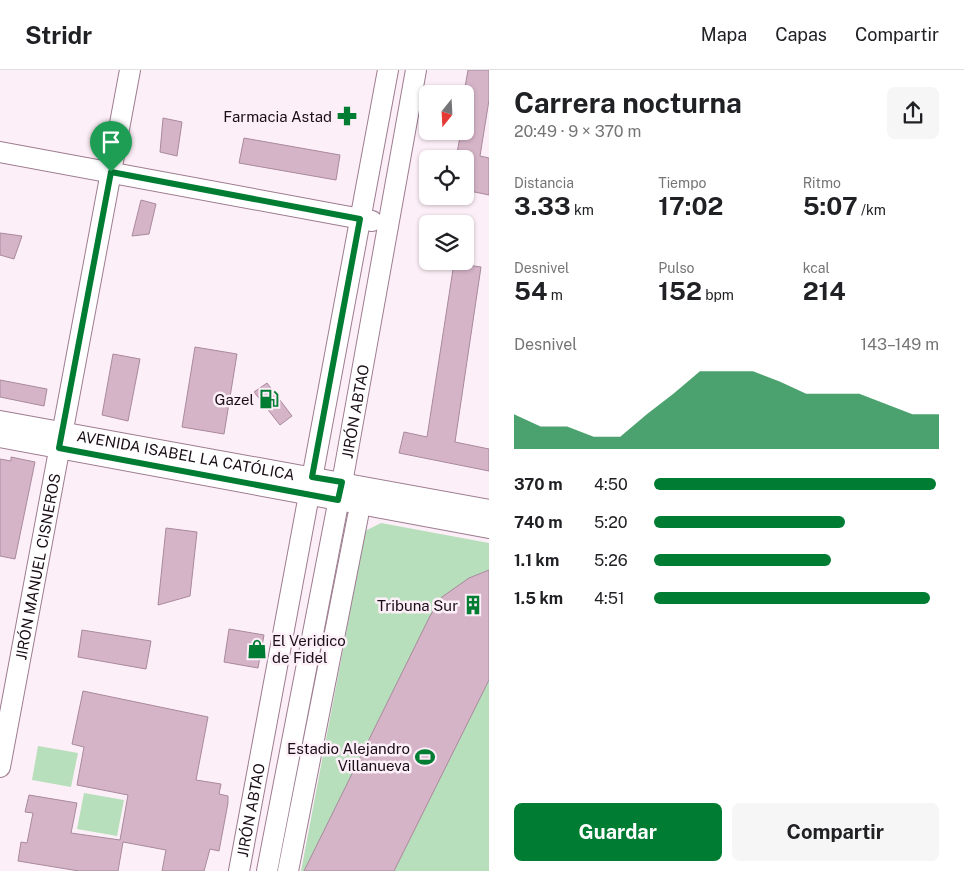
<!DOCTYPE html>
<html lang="es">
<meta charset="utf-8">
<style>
:root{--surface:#fff;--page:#f6f6f6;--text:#202124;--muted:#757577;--line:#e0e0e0;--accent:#007c33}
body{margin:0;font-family:"Public Sans",sans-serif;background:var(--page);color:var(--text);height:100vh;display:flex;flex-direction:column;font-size:19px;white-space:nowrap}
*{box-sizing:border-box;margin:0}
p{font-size:16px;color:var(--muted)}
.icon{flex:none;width:28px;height:28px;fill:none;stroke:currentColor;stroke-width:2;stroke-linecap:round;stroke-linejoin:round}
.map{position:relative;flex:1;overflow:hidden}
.details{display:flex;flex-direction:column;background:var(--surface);width:475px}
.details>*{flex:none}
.needle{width:32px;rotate:198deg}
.tools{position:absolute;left:419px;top:15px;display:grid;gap:10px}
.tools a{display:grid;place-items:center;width:55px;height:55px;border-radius:8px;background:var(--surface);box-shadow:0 1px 4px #0004;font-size:25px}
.pin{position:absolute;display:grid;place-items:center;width:42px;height:42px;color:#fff;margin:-51px -21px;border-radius:50% 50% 50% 0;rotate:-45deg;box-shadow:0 0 5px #0007}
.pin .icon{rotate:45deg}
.round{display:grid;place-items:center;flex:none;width:52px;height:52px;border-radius:8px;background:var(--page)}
.head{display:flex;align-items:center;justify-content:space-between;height:85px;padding:0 25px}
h1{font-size:28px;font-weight:700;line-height:38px}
.stats{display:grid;grid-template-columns:repeat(3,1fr);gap:8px;height:85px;padding:5px 25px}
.stats div{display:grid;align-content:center}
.stats b{font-size:25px;font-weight:700}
.stats small{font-size:14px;font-weight:400}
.stats p{font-size:14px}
.chart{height:140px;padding:10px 25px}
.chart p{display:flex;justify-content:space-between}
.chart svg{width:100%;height:90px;margin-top:5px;fill:var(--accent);opacity:.7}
.primary-button{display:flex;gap:10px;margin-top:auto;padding:10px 25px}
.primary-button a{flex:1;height:58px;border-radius:8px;background:var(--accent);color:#fff;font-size:20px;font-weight:700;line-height:58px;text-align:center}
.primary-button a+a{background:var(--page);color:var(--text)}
ul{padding:0 25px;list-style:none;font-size:16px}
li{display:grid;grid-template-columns:80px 60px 1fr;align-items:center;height:38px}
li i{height:12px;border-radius:6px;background:var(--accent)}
header{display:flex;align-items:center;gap:30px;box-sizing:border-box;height:70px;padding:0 25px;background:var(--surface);border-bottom:1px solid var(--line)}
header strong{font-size:24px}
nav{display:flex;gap:28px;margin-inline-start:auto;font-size:18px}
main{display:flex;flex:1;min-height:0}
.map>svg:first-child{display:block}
.green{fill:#b7dfbc}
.building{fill:#d5b4c8;stroke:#a9899d}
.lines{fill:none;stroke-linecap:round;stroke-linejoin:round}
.minor-casing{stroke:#9c7c90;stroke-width:22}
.minor{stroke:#fff;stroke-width:20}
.route-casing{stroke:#fff;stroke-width:10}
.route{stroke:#007c33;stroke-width:6}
.labels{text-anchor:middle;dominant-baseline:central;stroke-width:5;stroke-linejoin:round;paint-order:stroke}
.poi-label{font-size:15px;fill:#1a0e16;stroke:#fdeff7;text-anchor:end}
.street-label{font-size:15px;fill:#1a0e16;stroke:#fdeff7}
</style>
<header>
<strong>Stridr</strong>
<nav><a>Mapa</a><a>Capas</a><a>Compartir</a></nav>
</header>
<main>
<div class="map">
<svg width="489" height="801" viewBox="0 0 489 801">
<rect width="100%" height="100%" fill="#fdeff7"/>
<path class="green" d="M 381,453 L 489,473 L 489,801 L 301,801 L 349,548 L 363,462 Z
M 38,676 L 78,683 L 71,717 L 32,710 Z
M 84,723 L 124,730 L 117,766 L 77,759 Z"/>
<path class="building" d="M 468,0 L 489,0 L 489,30 L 480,86 L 489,88 L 489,125 L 465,120 L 465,89 L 456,89 L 461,61 L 465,61 L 465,17 Z
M 163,48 L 182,52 L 177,86 L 160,82 Z
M 244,68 L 340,85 L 336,110 L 239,93 Z
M 141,130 L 156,134 L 149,164 L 132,166 Z
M 0,163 L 22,166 L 14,189 L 0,185 Z
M 454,193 L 481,197 L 455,372 L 489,379 L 489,401 L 399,383 L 404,362 L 427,367 Z
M 195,277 L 237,284 L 224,364 L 182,357 Z
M 113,284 L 140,289 L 128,351 L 102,345 Z
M 0,310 L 47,319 L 44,336 L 0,327 Z
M 267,313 L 292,346 L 280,355 L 254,322 Z
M 11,387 L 35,392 L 15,489 L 0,486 L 0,389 L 11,391 Z
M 166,458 L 197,462 L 190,526 L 158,535 Z
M 489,500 L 489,610 L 394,801 L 304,801 L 430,546 L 442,527 L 469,508 Z
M 229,559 L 264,565 L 258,598 L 224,592 Z
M 82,560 L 151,571 L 146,599 L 78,587 Z
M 83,621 L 208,647 L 196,710 L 221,714 L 219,724 L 228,726 L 228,733 L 219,781 L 210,779 L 204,801 L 162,801 L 166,780 L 123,772 L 118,801 L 79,801 L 18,791 L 21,772 L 27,773 L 33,743 L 25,742 L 29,725 L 77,733 L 71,763 L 120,770 L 128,725 L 77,715 L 84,677 L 72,674 Z"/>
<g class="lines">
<defs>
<g id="minor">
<path d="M 0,82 L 372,151"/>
<path id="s1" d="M 0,351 L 489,440"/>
<path d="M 0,367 L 489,458"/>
<path id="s2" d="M 0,697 L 130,0"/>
<path id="s3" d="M 239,801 L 388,0"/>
<path id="s4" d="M 267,801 L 342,413 L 416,0"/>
<path d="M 288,801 L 358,446"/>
</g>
</defs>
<use href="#minor" class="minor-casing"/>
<use href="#minor" class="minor"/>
</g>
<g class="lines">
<defs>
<path id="route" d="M 111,102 L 360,149 L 312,407 L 342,412 L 338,430 L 59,378 Z"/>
</defs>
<use href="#route" class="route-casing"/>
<use href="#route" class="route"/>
</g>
<defs>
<symbol id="pharmacy-bare" viewBox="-9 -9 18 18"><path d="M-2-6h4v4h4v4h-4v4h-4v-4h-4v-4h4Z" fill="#007c33" stroke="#fdeff7" stroke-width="2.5" paint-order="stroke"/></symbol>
<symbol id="fuel-bare" viewBox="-9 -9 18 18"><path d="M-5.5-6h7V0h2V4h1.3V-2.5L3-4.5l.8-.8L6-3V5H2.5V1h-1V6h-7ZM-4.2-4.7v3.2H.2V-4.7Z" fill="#007c33" stroke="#fdeff7" stroke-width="2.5" paint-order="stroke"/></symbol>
<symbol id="building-bare" viewBox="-9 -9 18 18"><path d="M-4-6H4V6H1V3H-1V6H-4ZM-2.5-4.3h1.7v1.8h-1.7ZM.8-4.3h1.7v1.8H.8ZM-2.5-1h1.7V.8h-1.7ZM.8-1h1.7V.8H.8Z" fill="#007c33" stroke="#fdeff7" stroke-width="2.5" paint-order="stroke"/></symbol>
<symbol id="shop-bare" viewBox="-9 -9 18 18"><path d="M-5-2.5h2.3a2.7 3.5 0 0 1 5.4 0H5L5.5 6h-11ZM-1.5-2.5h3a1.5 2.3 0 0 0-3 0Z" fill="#007c33" stroke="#fdeff7" stroke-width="2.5" paint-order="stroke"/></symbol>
<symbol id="stadium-bare" viewBox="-9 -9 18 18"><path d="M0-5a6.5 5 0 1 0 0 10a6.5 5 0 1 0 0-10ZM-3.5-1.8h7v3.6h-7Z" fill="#007c33" stroke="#fdeff7" stroke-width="2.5" paint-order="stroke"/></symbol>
</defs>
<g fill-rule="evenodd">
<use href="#pharmacy-bare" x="333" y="32" width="28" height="28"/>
<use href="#fuel-bare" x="255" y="315" width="28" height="28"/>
<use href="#building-bare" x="459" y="521" width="28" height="28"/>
<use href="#shop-bare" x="243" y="565" width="28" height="28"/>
<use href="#stadium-bare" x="411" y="673" width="28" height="28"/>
</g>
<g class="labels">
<g class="poi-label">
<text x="332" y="46">Farmacia Astad</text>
<text x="254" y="329">Gazel</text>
<text x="458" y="535">Tribuna Sur</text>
<text x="272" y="570" text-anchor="start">El Veridico<tspan x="272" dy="17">de Fidel</tspan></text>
<text x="410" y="678">Estadio Alejandro<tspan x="410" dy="17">Villanueva</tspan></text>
</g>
<g class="street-label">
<text stroke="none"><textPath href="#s4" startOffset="468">JIRÓN ABTAO</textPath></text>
<text stroke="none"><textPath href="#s1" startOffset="189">AVENIDA ISABEL LA CATÓLICA</textPath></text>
<text stroke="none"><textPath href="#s2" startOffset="204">JIRÓN MANUEL CISNEROS</textPath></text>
<text stroke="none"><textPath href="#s3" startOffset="62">JIRÓN ABTAO</textPath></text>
</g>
</g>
</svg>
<div class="tools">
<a><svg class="needle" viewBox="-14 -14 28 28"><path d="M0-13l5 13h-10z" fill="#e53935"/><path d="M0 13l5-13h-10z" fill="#757577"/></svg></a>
<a><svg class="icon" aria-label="locate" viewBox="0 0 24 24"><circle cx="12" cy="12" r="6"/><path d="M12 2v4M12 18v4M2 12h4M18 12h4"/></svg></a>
<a><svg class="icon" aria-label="layers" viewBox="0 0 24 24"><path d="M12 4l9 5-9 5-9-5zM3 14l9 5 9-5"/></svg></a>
</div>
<div class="pin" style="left:111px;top:102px;background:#1e9e55"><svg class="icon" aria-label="arrive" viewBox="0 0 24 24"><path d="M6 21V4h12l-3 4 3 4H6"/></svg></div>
</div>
<section class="details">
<div class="head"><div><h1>Carrera nocturna</h1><p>20:49 · 9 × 370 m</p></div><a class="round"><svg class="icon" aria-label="share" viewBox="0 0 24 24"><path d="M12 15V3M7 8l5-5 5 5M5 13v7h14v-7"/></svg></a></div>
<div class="stats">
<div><p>Distancia</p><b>3.33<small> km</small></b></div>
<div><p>Tiempo</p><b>17:02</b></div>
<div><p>Ritmo</p><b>5:07<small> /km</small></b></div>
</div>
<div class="stats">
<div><p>Desnivel</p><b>54<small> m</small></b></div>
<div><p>Pulso</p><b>152<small> bpm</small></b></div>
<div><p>kcal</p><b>214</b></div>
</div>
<div class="chart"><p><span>Desnivel</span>143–149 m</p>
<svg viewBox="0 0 160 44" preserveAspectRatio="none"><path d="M0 44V27L10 33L20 33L30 38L40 38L50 27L60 17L70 6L80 6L90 6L100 11L110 17L120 17L130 17L140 22L150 27L160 27V44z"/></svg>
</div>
<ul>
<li><b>370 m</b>4:50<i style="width:99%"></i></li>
<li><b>740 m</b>5:20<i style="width:67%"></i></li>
<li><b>1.1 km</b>5:26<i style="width:62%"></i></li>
<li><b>1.5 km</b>4:51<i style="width:97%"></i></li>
</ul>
<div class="primary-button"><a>Guardar</a><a>Compartir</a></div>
</section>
</main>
